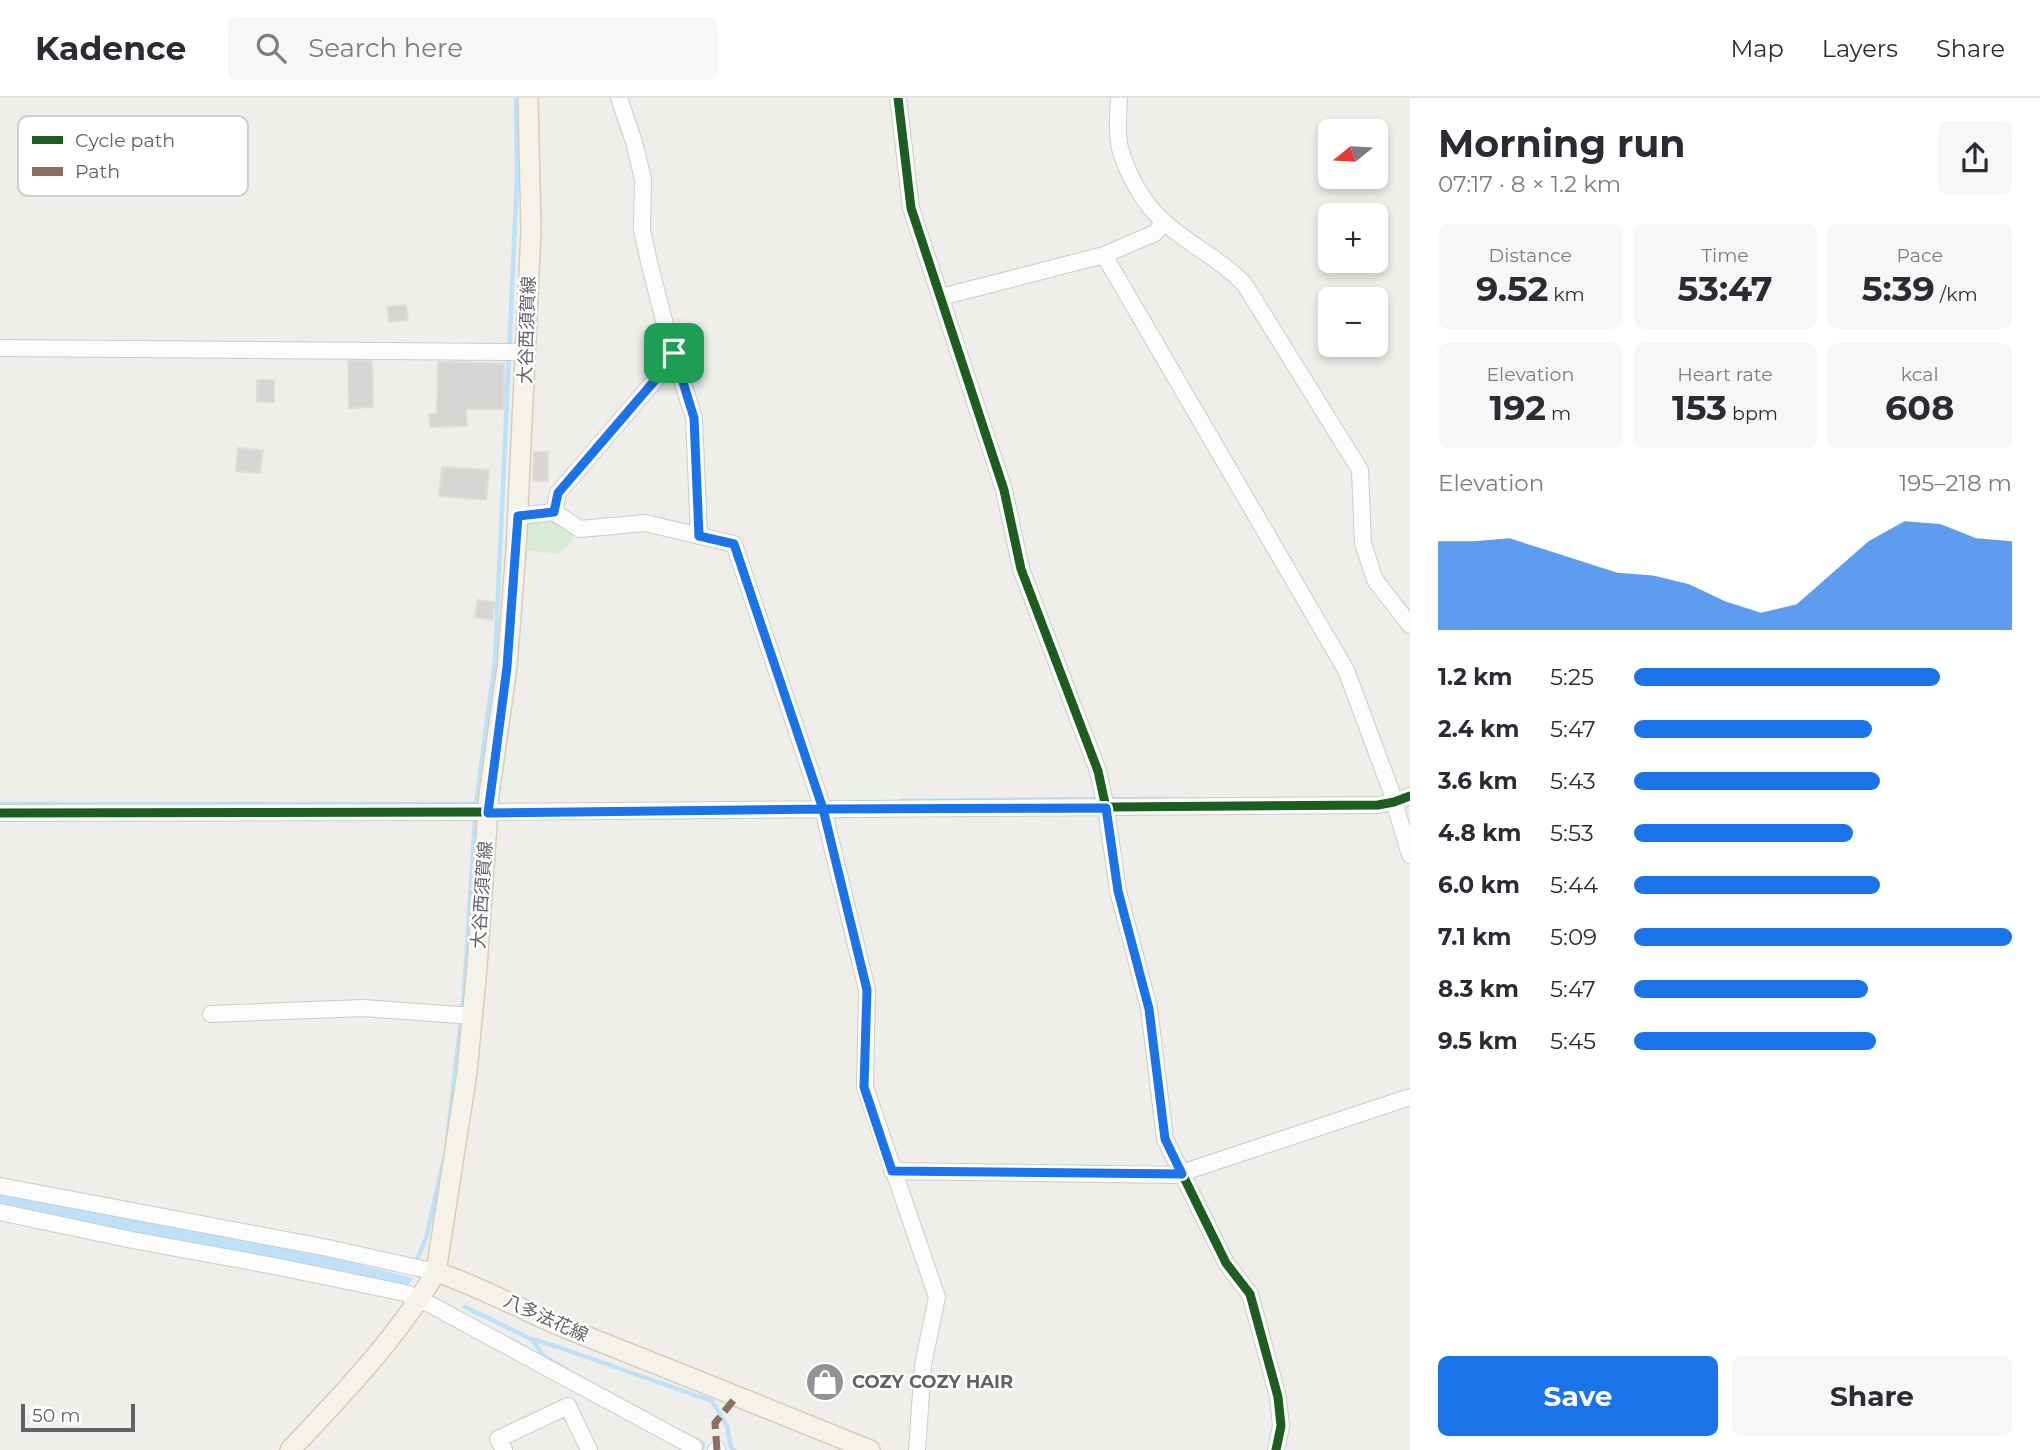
<!DOCTYPE html>
<meta charset="utf-8">
<style>
:root{--surface:#fff;--page:#f7f7f7;--text:#2b2b33;--muted:#7c7c81;--line:#e1e1e2;--accent:#1a73e8}
body{margin:0;font-family:Montserrat,"Noto Sans JP",sans-serif;background:var(--page);color:var(--text);height:100vh;display:flex;flex-direction:column;font-size:26px;white-space:nowrap}
*{box-sizing:border-box;margin:0}
p{font-size:23px;color:var(--muted)}
.icon{flex:none;width:38px;height:38px;fill:none;stroke:currentColor;stroke-width:2;stroke-linecap:round;stroke-linejoin:round}
.map{position:relative;flex:1;overflow:hidden}
.details{display:flex;flex-direction:column;background:var(--surface);width:630px}
.details>*{flex:none}
.needle{width:46px;rotate:252deg}
.fabs{position:absolute;left:1318px;top:21px;display:grid;gap:14px}
.fabs a{display:grid;place-items:center;width:70px;height:70px;border-radius:10px;background:var(--surface);box-shadow:0 4px 10px #0003;font-size:35px}
.scale{position:absolute;left:21px;bottom:18px;width:114px;box-sizing:border-box;padding-left:7px;border:4px solid #5f6368;border-top:0;font-size:19px;line-height:24px;white-space:nowrap;color:#5f6368;-webkit-text-stroke:5px #fff;paint-order:stroke}
.pin{position:absolute;display:grid;place-items:center;width:60px;height:60px;color:#fff;margin:-30px;border-radius:14px;box-shadow:0 4px 10px #0006}
.round{display:grid;place-items:center;flex:none;width:74px;height:74px;border-radius:10px;background:var(--page)}
.head{display:flex;align-items:center;justify-content:space-between;height:119px;padding:0 28px}
h1{font-size:38px;font-weight:700;line-height:52px}
.metrics{display:grid;grid-template-columns:repeat(3,1fr);gap:10px;height:119px;padding:7px 28px}
.metrics div{display:grid;align-content:center;border-radius:10px;background:var(--page);text-align:center}
.metrics b{font-size:35px;font-weight:700}
.metrics small{font-size:19px;font-weight:400}
.metrics p{font-size:19px}
.chart{height:196px;padding:14px 28px}
.chart p{display:flex;justify-content:space-between}
.chart svg{width:100%;height:126px;margin-top:7px;fill:var(--accent);opacity:.7}
.action{display:flex;gap:14px;margin-top:auto;padding:14px 28px}
.action a{flex:1;height:80px;border-radius:10px;background:var(--accent);color:#fff;font-size:28px;font-weight:700;line-height:80px;text-align:center}
.action a+a{background:var(--page);color:var(--text)}
ul{padding:0 28px;list-style:none;font-size:23px}
li{display:grid;grid-template-columns:112px 84px 1fr;align-items:center;height:52px}
li i{height:18px;border-radius:9px;background:var(--accent)}
header{display:flex;align-items:center;gap:42px;box-sizing:border-box;height:98px;padding:0 35px;background:var(--surface);border-bottom:2px solid var(--line)}
header strong{font-size:33px}
nav{display:flex;gap:38px;margin-inline-start:auto;font-size:24px}
.search{width:490px;height:63px;background:var(--page);display:flex;align-items:center;gap:18px;box-sizing:border-box;padding:0 24px;border-radius:10px;color:var(--muted);font-size:26px}
main{display:flex;flex:1;min-height:0}
.map>svg:first-child{display:block}
.green{fill:#d8ebd6}
.water{fill:#bfe0f9}
.lines{fill:none;stroke-linecap:round;stroke-linejoin:round}
.stream{stroke:#bfe0f9;stroke-width:4.5}
.building{fill:#d6d5d3;stroke:#deddd9;stroke-width:2}
.minor-casing{stroke:#cbcccc;stroke-width:18}
.major-casing{stroke:#d7ceb8;stroke-width:22}
.minor{stroke:#fdfcfc;stroke-width:16}
.major{stroke:#f4f2e9;stroke-width:19}
.quiet{stroke:#8d6e63;stroke-width:7;stroke-dasharray:14 7;stroke-linecap:butt}
.cycleway-casing{stroke:#fff;stroke-width:13}
.cycleway{stroke:#1b5e20;stroke-width:9}
.route-casing{stroke:#fff;stroke-width:14}
.route{stroke:#1a73e8;stroke-width:9}
.labels{text-anchor:middle;dominant-baseline:central;stroke-width:5;stroke-linejoin:round;paint-order:stroke}
.street-label{font-size:18px;fill:#5f6368;stroke:#fff}
.poi-label{font-size:18px;font-weight:bold;fill:#5f6368;stroke:#fff;text-anchor:start}
.key{fill:#fff;stroke:#cfd0d2;stroke-width:2}
.key-label{font-size:19px;fill:#5f6368}
</style>
<header>
<strong>Kadence</strong>
<div class="search"><svg class="icon" aria-label="search" viewBox="0 0 24 24"><circle cx="10" cy="10" r="6"/><path d="M15 15l6 6"/></svg>Search here</div>
<nav><a>Map</a><a>Layers</a><a>Share</a></nav>
</header>
<main>
<div class="map">
<svg width="1410" height="1352" viewBox="0 0 1410 1352">
<rect width="100%" height="100%" fill="#efeeea"/>
<path class="green" d="M 553,416 L 577,431 L 570,446 L 558,456 L 528,452 L 526,426 L 538,417 Z"/>
<path class="water" d="M 0,1095 L 325,1158 L 413,1180 L 407,1192 L 146,1140 L 0,1108 Z"/>
<g class="lines">
<path class="stream" d="M 1108,701 L 1180,701
M 901,703 L 1099,701
M 0,706 L 476,706
M 447,1043 L 464,897 L 476,706 L 495,562 L 517,81 L 516,0
M 416,1164 L 426,1140 L 443,1065
M 465,1209 L 531,1241 L 561,1250 L 712,1303 L 727,1328 L 731,1350 L 734,1352
M 532,1242 L 545,1259 L 567,1272
M 695,1341 L 703,1346 L 702,1352"/>
</g>
<path class="building" d="M 406,207 L 408,222 L 389,224 L 387,209 Z
M 348,263 L 372,263 L 373,309 L 349,310 Z
M 438,264 L 504,265 L 504,311 L 466,311 L 467,328 L 430,329 L 429,316 L 437,316 Z
M 257,282 L 274,282 L 274,304 L 257,304 Z
M 238,350 L 263,352 L 260,375 L 236,373 Z
M 534,354 L 548,354 L 548,383 L 533,383 Z
M 442,369 L 489,372 L 486,402 L 439,398 Z
M 478,502 L 495,504 L 492,522 L 475,519 Z
M 821,1268 L 838,1274 L 829,1300 L 812,1294 Z"/>
<g class="lines">
<defs>
<path id="minor" d="M 619,0 L 634,44 L 643,81 L 642,132 L 649,164 L 668,238 L 694,320 L 699,438
M 898,0 L 911,110 L 1004,392 L 1021,471 L 1098,673 L 1106,710 L 1118,793 L 1149,910 L 1165,1041 L 1226,1165 L 1250,1196 L 1278,1299 L 1281,1328 L 1276,1352
M 1119,0 C 1118,18 1116,37 1121,54 C 1129,79 1144,106 1163,123 C 1189,147 1221,161 1245,187 L 1360,372 L 1363,445 L 1375,482 L 1410,527
M 1104,157 L 1155,135 L 1164,124
M 941,199 L 1104,157 L 1346,572 L 1390,690 L 1410,757
M 0,250 L 526,254
M 554,414 L 558,395 L 656,281 L 674,255
M 518,418 L 554,414 L 580,431 L 645,425 L 734,446 L 823,711 L 867,892 L 865,989 L 937,1199 L 923,1267 L 917,1352
M 0,715 L 488,714 L 1378,707 L 1394,704 L 1410,698
M 211,916 L 363,910 L 473,918
M 892,1073 L 1175,1077 L 1410,999
M 0,1088 L 328,1150 L 436,1174
M 0,1114 L 132,1142 L 274,1168 L 405,1195 L 420,1201 L 694,1349 L 692,1352
M 504,1352 L 498,1341 L 568,1308 L 589,1352
M 716,1352 L 717,1351"/>
<path id="major" d="M 436,1174 C 482,1189 523,1213 568,1231 C 669,1271 769,1311 870,1352
M 290,1352 C 343,1296 397,1240 436,1174 L 467,974 L 477,869 L 489,697 L 507,569 L 516,452 L 531,133 L 528,0"/>
</defs>
<use href="#minor" class="minor-casing"/>
<use href="#major" class="major-casing"/>
<use href="#minor" class="minor"/>
<use href="#major" class="major"/>
<path class="quiet" d="M 717,1352 L 715,1325 L 737,1298"/>
<defs>
<path id="cycleway" d="M 898,0 L 911,110 L 1004,392 L 1021,471 L 1098,673 L 1106,710 L 1118,793 L 1149,910 L 1165,1041 L 1226,1165 L 1250,1196 L 1278,1299 L 1281,1328 L 1276,1352
M 0,715 L 488,714 L 1378,707 L 1394,704 L 1410,698"/>
</defs>
<use href="#cycleway" class="cycleway-casing"/>
<use href="#cycleway" class="cycleway"/>
</g>
<g class="lines">
<defs>
<path id="route" d="M 674,255 L 656,281 L 558,395 L 554,414 L 518,418 L 507,569 L 488,715 L 823,711 L 867,892 L 864,989 L 892,1073 L 1182,1076 L 1165,1041 L 1149,911 L 1118,793 L 1106,710 L 823,711 L 734,446 L 699,438 L 694,320 L 674,255"/>
</defs>
<use href="#route" class="route-casing"/>
<use href="#route" class="route"/>
</g>
<defs>
<symbol id="shop-disc" viewBox="-11 -11 22 22"><circle r="9.5" fill="#919496" stroke="#fff"/><path d="M-5-2.5h2.3a2.7 3.5 0 0 1 5.4 0H5L5.5 6h-11ZM-1.5-2.5h3a1.5 2.3 0 0 0-3 0Z" fill="#fff"/></symbol>
</defs>
<g fill-rule="evenodd">
<use href="#shop-disc" x="803" y="1262" width="44" height="44"/>
</g>
<g class="labels">
<g class="street-label">
<text transform="translate(527 232) rotate(-88)">大谷西須賀線</text>
<text transform="translate(482 797) rotate(-86)">大谷西須賀線</text>
<text transform="translate(546 1220) rotate(24)">八多法花線</text>
</g>
<g class="poi-label">
<text x="852" y="1284">COZY COZY HAIR</text>
</g>
</g>
<rect x="18" y="18" width="230" height="80" rx="10" class="key"/>
<rect x="32" y="38" width="31" height="8" fill="#1b5e20"/>
<rect x="32" y="69" width="31" height="9" fill="#8d6e63"/>
<g class="key-label">
<text x="75" y="49">Cycle path</text>
<text x="75" y="80">Path</text>
</g>
</svg>
<div class="fabs">
<a><svg class="needle" viewBox="-14 -14 28 28"><path d="M0-13l5 13h-10z" fill="#e53935"/><path d="M0 13l5-13h-10z" fill="#7c7c81"/></svg></a>
<a>+</a>
<a>−</a>
</div>
<div class="scale">50 m</div>
<div class="pin" style="left:674px;top:255px;background:#1e9e55"><svg class="icon" aria-label="arrive" viewBox="0 0 24 24"><path d="M6 21V4h12l-3 4 3 4H6"/></svg></div>
</div>
<section class="details">
<div class="head"><div><h1>Morning run</h1><p>07:17 · 8 × 1.2 km</p></div><a class="round"><svg class="icon" aria-label="share" viewBox="0 0 24 24"><path d="M12 15V3M7 8l5-5 5 5M5 13v7h14v-7"/></svg></a></div>
<div class="metrics">
<div><p>Distance</p><b>9.52<small> km</small></b></div>
<div><p>Time</p><b>53:47</b></div>
<div><p>Pace</p><b>5:39<small> /km</small></b></div>
</div>
<div class="metrics">
<div><p>Elevation</p><b>192<small> m</small></b></div>
<div><p>Heart rate</p><b>153<small> bpm</small></b></div>
<div><p>kcal</p><b>608</b></div>
</div>
<div class="chart"><p><span>Elevation</span>195–218 m</p>
<svg viewBox="0 0 160 44" preserveAspectRatio="none"><path d="M0 44V13L10 13L20 12L30 16L40 20L50 24L60 25L70 28L80 34L90 38L100 35L110 24L120 13L130 6L140 7L150 12L160 13V44z"/></svg>
</div>
<ul>
<li><b>1.2 km</b>5:25<i style="width:81%"></i></li>
<li><b>2.4 km</b>5:47<i style="width:63%"></i></li>
<li><b>3.6 km</b>5:43<i style="width:65%"></i></li>
<li><b>4.8 km</b>5:53<i style="width:58%"></i></li>
<li><b>6.0 km</b>5:44<i style="width:65%"></i></li>
<li><b>7.1 km</b>5:09<i style="width:100%"></i></li>
<li><b>8.3 km</b>5:47<i style="width:62%"></i></li>
<li><b>9.5 km</b>5:45<i style="width:64%"></i></li>
</ul>
<div class="action"><a>Save</a><a>Share</a></div>
</section>
</main>
